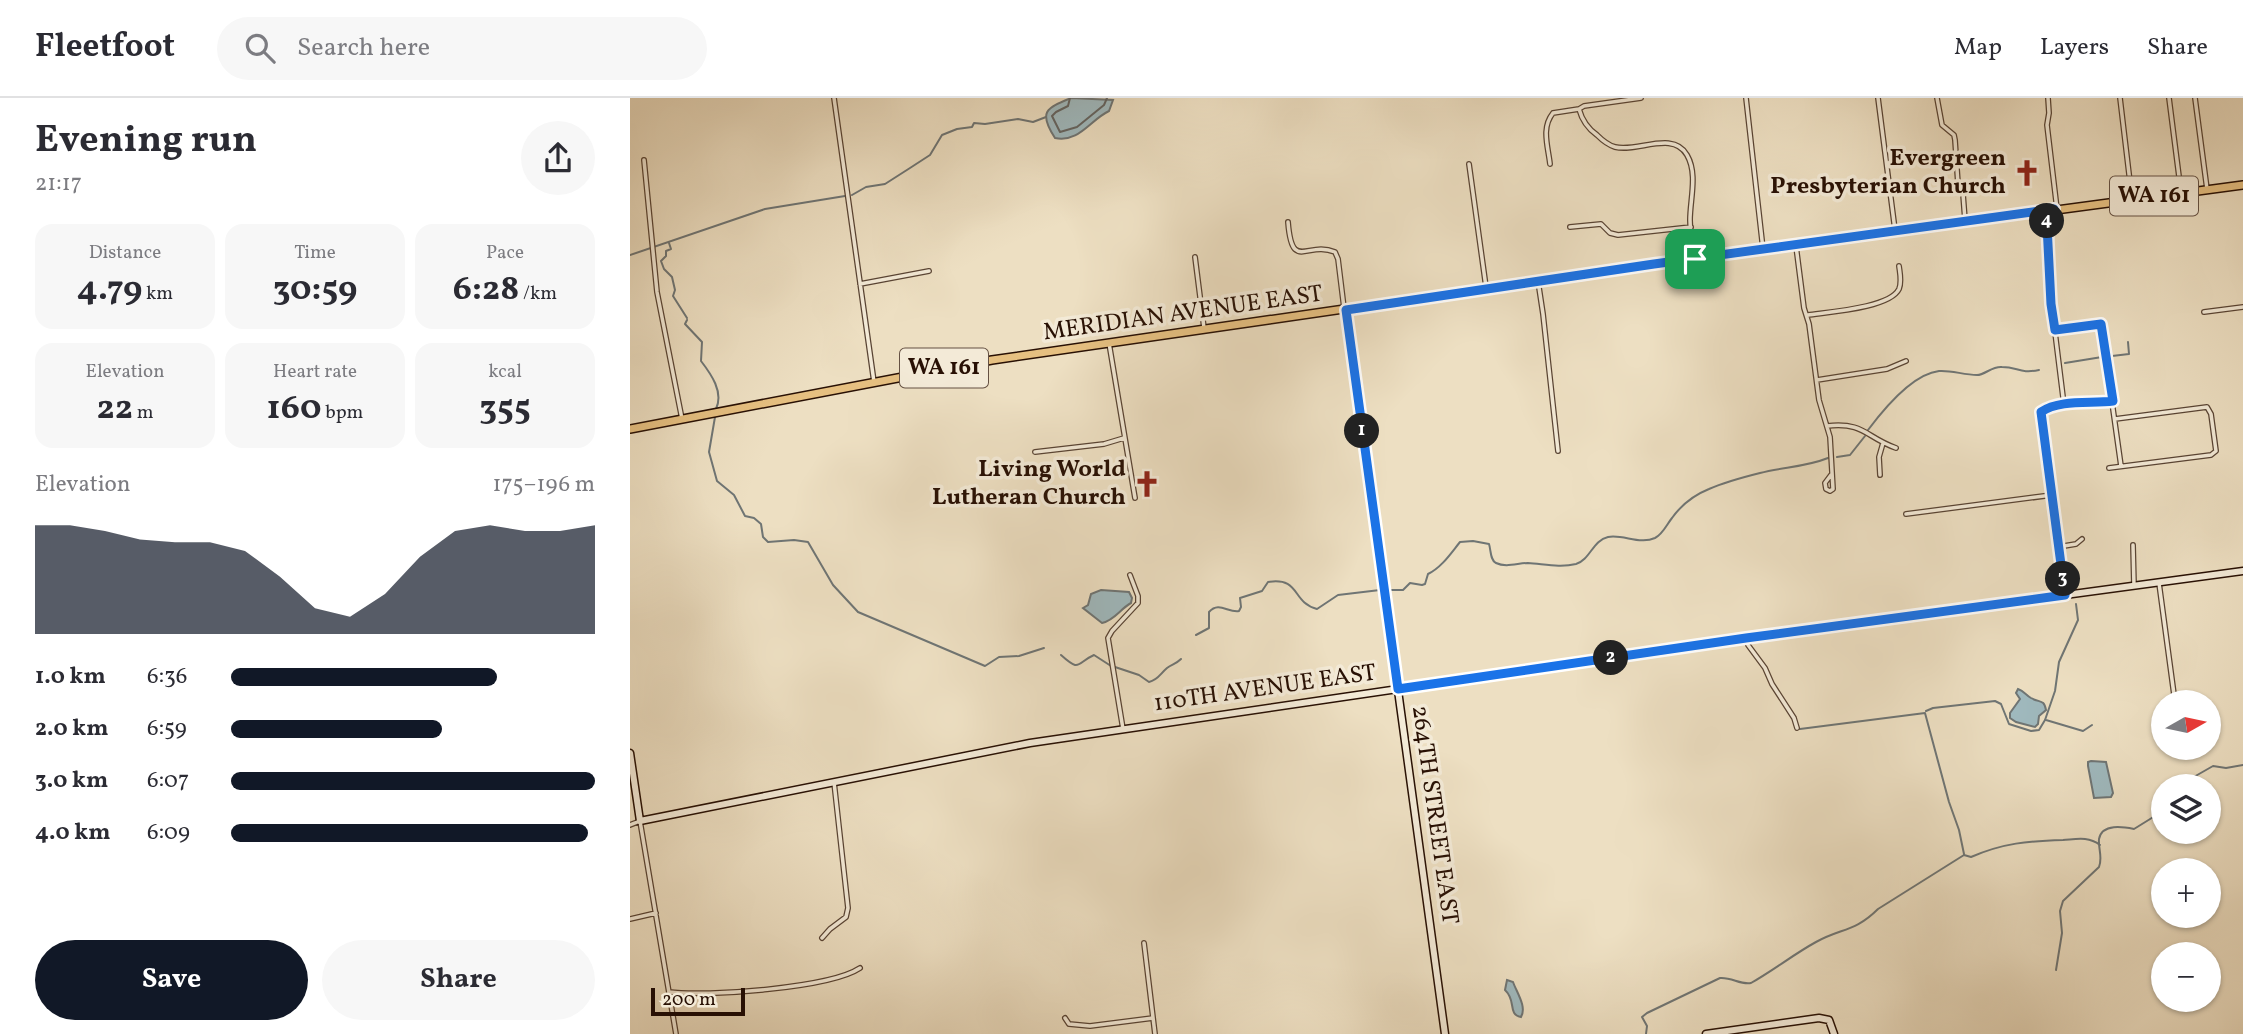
<!DOCTYPE html>
<meta charset="utf-8">
<style>
:root{--surface:#fff;--page:#f7f7f7;--text:#2b2b33;--muted:#7c7c81;--line:#e1e1e2;--accent:#111827}
body{margin:0;font-family:Vollkorn,serif;background:var(--page);color:var(--text);height:100vh;display:flex;flex-direction:column;font-size:26px;white-space:nowrap}
*{box-sizing:border-box;margin:0}
p{font-size:23px;color:var(--muted)}
.icon{flex:none;width:38px;height:38px;fill:none;stroke:currentColor;stroke-width:2;stroke-linecap:round;stroke-linejoin:round}
.map{position:relative;flex:1;overflow:hidden}
.drawer{display:flex;flex-direction:column;background:var(--surface);width:630px}
.drawer>*{flex:none}
.needle{width:46px;rotate:81deg}
.fabs{position:absolute;left:1521px;top:592px;display:grid;gap:14px}
.fabs a{display:grid;place-items:center;width:70px;height:70px;border-radius:50%;background:var(--surface);box-shadow:0 2px 5px #0004;font-size:35px}
.scale{position:absolute;left:21px;bottom:18px;width:94px;box-sizing:border-box;padding-left:7px;border:4px solid #281004;border-top:0;font-size:19px;line-height:24px;white-space:nowrap;color:#281004;-webkit-text-stroke:5px #f3ead7;paint-order:stroke}
.pin{position:absolute;display:grid;place-items:center;width:60px;height:60px;color:#fff;margin:-30px;border-radius:14px;box-shadow:0 4px 10px #0006}
.km{position:absolute;width:35px;height:35px;margin:-18px;border-radius:50%;background:#222;color:#fff;font-size:19px;line-height:35px;text-align:center}
.round{display:grid;place-items:center;flex:none;width:74px;height:74px;border-radius:37px;background:var(--page)}
.head{display:flex;align-items:center;justify-content:space-between;height:119px;padding:0 35px}
h1{font-size:38px;font-weight:700;line-height:52px}
.stats{display:grid;grid-template-columns:repeat(3,1fr);gap:10px;height:119px;padding:7px 35px}
.stats div{display:grid;align-content:center;border-radius:18px;background:var(--page);text-align:center}
.stats b{font-size:35px;font-weight:700}
.stats small{font-size:19px;font-weight:400}
.stats p{font-size:19px}
.chart{height:196px;padding:14px 35px}
.chart p{display:flex;justify-content:space-between}
.chart svg{width:100%;height:126px;margin-top:7px;fill:var(--accent);opacity:.7}
.cta{display:flex;gap:14px;margin-top:auto;padding:14px 35px}
.cta a{flex:1;height:80px;border-radius:42px;background:var(--accent);color:#fff;font-size:28px;font-weight:700;line-height:80px;text-align:center}
.cta a+a{background:var(--page);color:var(--text)}
ul{padding:0 35px;list-style:none;font-size:23px}
li{display:grid;grid-template-columns:112px 84px 1fr;align-items:center;height:52px}
li i{height:18px;border-radius:9px;background:var(--accent)}
header{display:flex;align-items:center;gap:42px;box-sizing:border-box;height:98px;padding:0 35px;background:var(--surface);border-bottom:2px solid var(--line)}
header strong{font-size:33px}
nav{display:flex;gap:38px;margin-inline-start:auto;font-size:24px}
.search{width:490px;height:63px;background:var(--page);display:flex;align-items:center;gap:18px;box-sizing:border-box;padding:0 24px;border-radius:38px;color:var(--muted);font-size:26px}
main{display:flex;flex:1;min-height:0}
.map>svg:first-child{display:block}
.water{fill:#9fb9be;stroke:#6f7574;stroke-width:2}
.lines{fill:none;stroke-linecap:round;stroke-linejoin:round}
.shore{stroke:#646461;stroke-width:2}
.stream{stroke:#6f7574;stroke-width:2}
.street-casing{stroke:#594434;stroke-width:6}
.secondary-casing{stroke:#281004;stroke-width:9}
.primary-casing{stroke:#281004;stroke-width:10}
.street{stroke:#f3ead7;stroke-width:3.5}
.secondary{stroke:#f3ead7;stroke-width:6}
.primary{stroke:#e6c081;stroke-width:7}
.route-casing{stroke:#fff;stroke-width:14}
.route{stroke:#1a73e8;stroke-width:9}
.labels{text-anchor:middle;dominant-baseline:central;stroke-width:7;stroke-linejoin:round;paint-order:stroke}
.shield{fill:#f3ead7;stroke:#655143;stroke-width:2}
.shield-label{font-size:23px;font-weight:bold;fill:#281004}
.poi-label{font-size:24px;font-weight:bold;fill:#281004;stroke:#f3ead7;text-anchor:end}
.street-label{font-size:24px;fill:#281004;stroke:#f3ead7}
</style>
<header>
<strong>Fleetfoot</strong>
<div class="search"><svg class="icon" aria-label="search" viewBox="0 0 24 24"><circle cx="10" cy="10" r="6"/><path d="M15 15l6 6"/></svg>Search here</div>
<nav><a>Map</a><a>Layers</a><a>Share</a></nav>
</header>
<main>
<section class="drawer">
<div class="head"><div><h1>Evening run</h1><p>21:17</p></div><a class="round"><svg class="icon" aria-label="share" viewBox="0 0 24 24"><path d="M12 15V3M7 8l5-5 5 5M5 13v7h14v-7"/></svg></a></div>
<div class="stats">
<div><p>Distance</p><b>4.79<small> km</small></b></div>
<div><p>Time</p><b>30:59</b></div>
<div><p>Pace</p><b>6:28<small> /km</small></b></div>
</div>
<div class="stats">
<div><p>Elevation</p><b>22<small> m</small></b></div>
<div><p>Heart rate</p><b>160<small> bpm</small></b></div>
<div><p>kcal</p><b>355</b></div>
</div>
<div class="chart"><p><span>Elevation</span>175–196 m</p>
<svg viewBox="0 0 160 44" preserveAspectRatio="none"><path d="M0 44V6L10 6L20 8L30 11L40 12L50 12L60 15L70 24L80 35L90 38L100 30L110 17L120 8L130 6L140 8L150 8L160 6V44z"/></svg>
</div>
<ul>
<li><b>1.0 km</b>6:36<i style="width:73%"></i></li>
<li><b>2.0 km</b>6:59<i style="width:58%"></i></li>
<li><b>3.0 km</b>6:07<i style="width:100%"></i></li>
<li><b>4.0 km</b>6:09<i style="width:98%"></i></li>
</ul>
<div class="cta"><a>Save</a><a>Share</a></div>
</section>
<div class="map">
<svg width="1613" height="936" viewBox="0 0 1613 936">
<rect width="100%" height="100%" fill="#eddfc2"/>
<filter id="stains"><feTurbulence type="fractalNoise" baseFrequency=".00286" numOctaves="4"/><feColorMatrix values="0 0 0 0 .2 0 0 0 0 .09 0 0 0 0 .02 0 0 0 .5 -.17"/></filter>
<radialGradient id="worn" r=".72"><stop offset=".6" stop-color="#630" stop-opacity="0"/><stop offset="1" stop-color="#630" stop-opacity=".3"/></radialGradient>
<path class="water" d="M 441,0 L 483,2 L 479,13 C 460,22 449,45 425,40 C 408,14 416,10 441,0 Z
M 471,492 L 499,494 L 502,500 L 501,505 C 490,511 485,522 472,525 L 453,510 L 458,507 L 461,496 Z
M 1388,591 C 1394,593 1396,597 1401,600 C 1410,605 1414,601 1416,612 L 1409,618 L 1408,626 L 1405,629 L 1386,624 L 1380,620 L 1380,615 L 1390,601 L 1386,595 Z
M 1461,663 L 1476,664 L 1483,695 L 1481,699 L 1464,700 L 1458,668 L 1458,664 Z
M 877,882 L 883,884 C 887,895 897,909 891,919 C 877,916 887,903 875,892 Z"/>
<g class="lines">
<path class="shore" d="M 440,0 L 438,8 L 426,14 L 422,18 L 430,34 L 447,29 L 474,7 L 477,0"/>
<path class="stream" d="M 222,97 L 236,89 L 255,86 L 280,70 L 300,57 L 312,37 L 327,31 L 342,29 L 344,25 L 355,26 L 388,21 L 403,24 L 416,19
M 39,145 L 41,151 L 36,153 L 36,158 L 31,163 L 34,171 L 42,179 L 45,192 L 43,198 L 57,220
M 0,157 L 135,111 L 215,98
M 57,222 L 55,226 L 72,244 L 71,263 C 81,276 94,294 86,311
M 1482,258 L 1499,256 L 1498,244
M 1435,265 L 1472,259
M 85,319 L 79,354 L 87,383 L 104,397 L 115,418 L 124,420 L 131,426 L 133,439 L 138,444 L 164,442 L 178,444 L 203,487 L 228,514 L 355,568 L 369,559 L 389,558 L 414,550
M 1238,332 C 1253,312 1283,276 1309,273 C 1321,272 1334,277 1347,277 C 1355,277 1362,268 1372,269 C 1388,269 1390,276 1409,272
M 1207,359 L 1220,357 L 1235,338
M 758,492 L 773,492 L 780,485 L 792,487 L 795,486 L 798,476 C 812,469 821,455 830,444 L 843,443 L 859,446 C 861,452 860,462 866,465 C 876,470 888,465 898,465 C 914,466 930,470 946,466 C 960,462 963,442 978,439 C 993,436 1010,447 1025,440 C 1033,436 1037,426 1042,420 C 1052,406 1064,397 1079,391 C 1095,384 1114,379 1130,375 C 1153,369 1176,369 1198,360
M 566,537 L 579,530 L 579,514 C 589,503 598,515 609,513 L 611,509 L 610,500 L 632,493 L 638,484 C 671,479 661,504 687,511 L 708,497 L 750,492
M 431,557 C 451,575 446,565 464,557 L 481,568
M 485,569 L 509,577 L 519,584 C 528,582 530,576 537,570 C 542,566 546,566 551,561
M 1296,613 L 1303,610 L 1365,603 L 1371,606 L 1379,626 L 1401,633 L 1409,632 L 1415,622 L 1425,593 L 1429,564 L 1448,522 L 1446,506
M 1416,622 L 1453,633 L 1462,627
M 1170,631 L 1295,615 L 1319,704 L 1329,732 L 1334,756
M 1548,688 L 1583,668 L 1596,670 L 1613,667
M 1426,872 L 1432,835 L 1430,813 L 1433,803 L 1469,769 C 1473,759 1468,751 1469,741 C 1472,725 1494,729 1504,731 L 1533,713
M 1016,936 L 1017,928 L 1012,919 L 1017,915 L 1090,880 C 1102,879 1110,887 1121,885 C 1144,872 1164,856 1186,844 C 1211,830 1225,834 1248,811 L 1334,757 L 1341,759 C 1373,745 1398,743 1433,742 C 1447,741 1458,738 1470,747"/>
<defs>
<path id="street" d="M 204,0 L 244,284
M 1116,0 L 1133,151
M 1248,0 L 1265,132
M 1307,0 L 1312,27 L 1324,37 L 1325,42 L 1328,86 L 1333,96 L 1335,122
M 1418,0 L 1419,15 L 1417,27 L 1427,111
M 1490,0 L 1502,101
M 1539,0 L 1551,94
M 1565,0 L 1577,91
M 949,11 C 952,22 957,30 967,37 C 972,42 978,47 985,49 C 1007,55 1043,32 1057,57 C 1068,76 1060,101 1060,122 C 1060,134 1063,147 1065,160
M 14,62 L 27,194 L 52,321
M 839,66 L 856,189
M 920,66 C 918,48 911,30 923,15 L 949,11 L 954,8 L 1011,0
M 1421,114 L 1417,127 L 1422,210 L 1434,307
M 658,124 C 662,175 677,142 705,154 L 708,161 L 714,210
M 940,129 L 971,126 L 980,135 L 988,137 L 1061,129
M 1166,148 L 1174,210 L 1179,226 L 1189,302 L 1200,339 L 1203,391 L 1200,393 L 1196,391 L 1195,385 L 1201,377
M 565,159 L 574,230
M 908,183 L 913,216 L 928,353
M 230,186 L 299,173
M 1574,214 L 1613,209
M 1178,217 C 1198,214 1260,210 1269,191 C 1272,184 1270,176 1269,168
M 1425,232 L 1471,226 L 1491,368
M 479,245 L 505,400
M 1187,282 L 1257,271 L 1276,263
M 1197,328 C 1235,324 1235,339 1266,350
M 405,354 L 474,346 L 494,340
M 1479,370 L 1581,357 L 1586,353 L 1581,316 L 1577,309 L 1485,321
M 1250,377 L 1249,359 L 1253,345
M 1276,416 L 1422,397
M 1503,447 L 1504,488
M 1428,449 L 1446,446 L 1452,441
M 1529,485 L 1545,604
M 1435,497 L 1411,314 C 1430,301 1460,306 1483,303
M 1116,540 L 1118,547 L 1135,570 L 1142,586 L 1164,620 L 1167,630
M 493,631 L 478,540 L 482,533 L 508,505 L 508,498 L 500,477
M 0,727 L 10,723 L 46,936
M 0,821 L 26,815
M 192,840 L 200,831 L 216,819 L 218,810 L 204,684
M 514,845 L 525,936
M 39,894 C 76,899 200,890 230,870
M 435,920 L 439,926 L 460,928 L 523,920"/>
<path id="secondary" d="M 716,212 L 815,936
M 0,655 L 10,723 L 400,645 L 1116,540 L 1613,473
M 1076,936 L 1189,920 L 1199,922 L 1204,936"/>
<path id="primary" d="M 0,331 L 362,262 L 1024,166 L 1613,87"/>
</defs>
<use href="#street" class="street-casing"/>
<use href="#secondary" class="secondary-casing"/>
<use href="#primary" class="primary-casing"/>
<use href="#street" class="street"/>
<use href="#secondary" class="secondary"/>
<use href="#primary" class="primary"/>
</g>
<g class="lines">
<defs>
<path id="route" d="M 1424,111 L 1419,118 L 1417,127 L 1421,206 L 1425,232 L 1471,226 L 1483,303 C 1461,306 1430,301 1411,314 L 1435,497 L 1116,540 L 768,591 L 716,212 L 1024,166 Z"/>
</defs>
<use href="#route" class="route-casing"/>
<use href="#route" class="route"/>
</g>
<defs>
<symbol id="church-bare" viewBox="-9 -9 18 18"><path d="M-1.2-6h2.4v3.5h3.3v2.4h-3.3V6h-2.4V-.1h-3.3v-2.4h3.3Z" fill="#8f2418" stroke="#f3ead7" stroke-width="2.5" paint-order="stroke"/></symbol>
</defs>
<g fill-rule="evenodd">
<use href="#church-bare" x="1378" y="56" width="38" height="38"/>
<use href="#church-bare" x="498" y="367" width="38" height="38"/>
</g>
<g class="labels">
<g class="shield">
<rect x="1480" y="78.5" width="88" height="39" rx="5"/>
<rect x="270" y="250.5" width="88" height="39" rx="5"/>
</g>
<g class="shield-label">
<text x="1524" y="98">WA 161</text>
<text x="314" y="270">WA 161</text>
</g>
<g class="poi-label">
<text x="1376" y="61">Evergreen<tspan x="1376" dy="28">Presbyterian Church</tspan></text>
<text x="496" y="372">Living World<tspan x="496" dy="28">Lutheran Church</tspan></text>
</g>
<g class="street-label">
<text transform="translate(553 216) rotate(-8)">MERIDIAN AVENUE EAST</text>
<text transform="translate(635 591) rotate(-8)">110TH AVENUE EAST</text>
<text transform="translate(804 717) rotate(82)">264TH STREET EAST</text>
</g>
</g>
<rect width="100%" height="100%" filter="url(#stains)"/>
<rect width="100%" height="100%" fill="url(#worn)"/>
</svg>
<div class="fabs">
<a><svg class="needle" viewBox="-14 -14 28 28"><path d="M0-13l5 13h-10z" fill="#e53935"/><path d="M0 13l5-13h-10z" fill="#7c7c81"/></svg></a>
<a><svg class="icon" aria-label="layers" viewBox="0 0 24 24"><path d="M12 4l9 5-9 5-9-5zM3 14l9 5 9-5"/></svg></a>
<a>+</a>
<a>−</a>
</div>
<div class="scale">200 m</div>
<div class="pin" style="left:1065px;top:161px;background:#1e9e55"><svg class="icon" aria-label="arrive" viewBox="0 0 24 24"><path d="M6 21V4h12l-3 4 3 4H6"/></svg></div>
<b class="km" style="left:732px;top:333px">1</b>
<b class="km" style="left:981px;top:560px">2</b>
<b class="km" style="left:1433px;top:481px">3</b>
<b class="km" style="left:1417px;top:123px">4</b>
</div>
</main>
